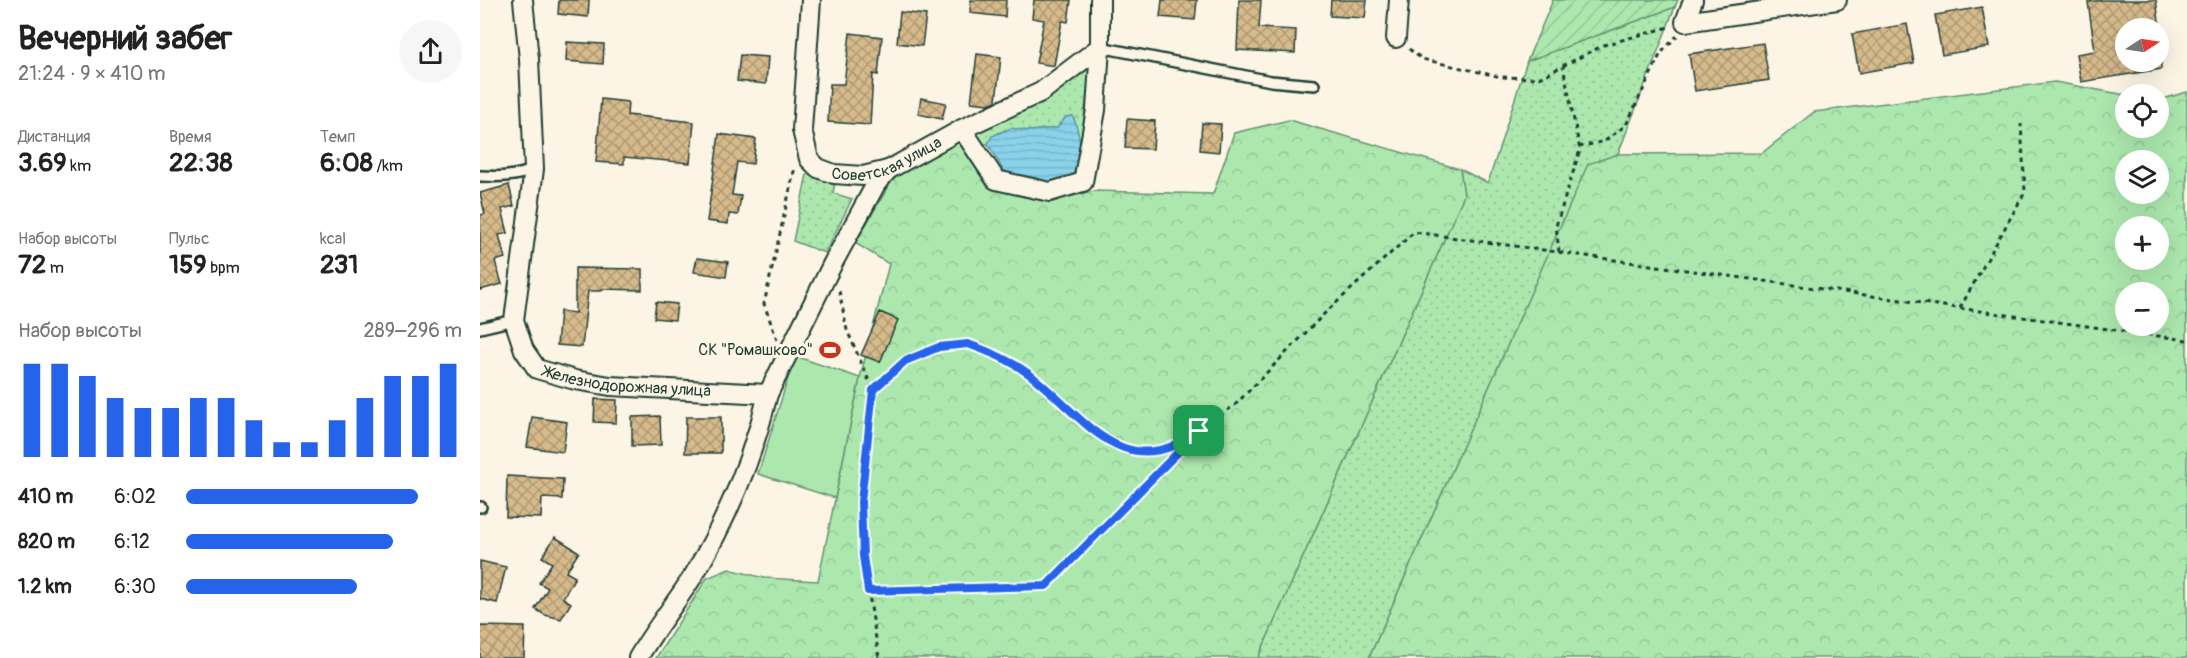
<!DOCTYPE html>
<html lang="ru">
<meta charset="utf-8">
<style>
:root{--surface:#fff;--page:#f6f6f6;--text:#222;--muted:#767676;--accent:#2563eb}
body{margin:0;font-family:Pangolin,sans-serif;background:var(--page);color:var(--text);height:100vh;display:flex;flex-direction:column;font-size:22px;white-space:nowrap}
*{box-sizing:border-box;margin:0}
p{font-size:20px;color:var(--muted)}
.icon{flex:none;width:33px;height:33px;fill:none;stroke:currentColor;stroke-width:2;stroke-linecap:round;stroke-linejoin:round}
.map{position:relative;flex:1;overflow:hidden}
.side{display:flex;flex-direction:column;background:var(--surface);width:480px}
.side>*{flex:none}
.needle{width:39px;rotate:78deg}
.controls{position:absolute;left:1635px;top:18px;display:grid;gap:12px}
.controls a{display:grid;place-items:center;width:54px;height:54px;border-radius:50%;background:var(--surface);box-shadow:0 6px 24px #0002;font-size:30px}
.pin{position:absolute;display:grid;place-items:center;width:51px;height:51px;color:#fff;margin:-26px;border-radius:12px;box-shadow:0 3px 9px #0006}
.round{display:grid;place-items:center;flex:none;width:63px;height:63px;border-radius:32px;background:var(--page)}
.headline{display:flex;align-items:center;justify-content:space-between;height:102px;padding:0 18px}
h1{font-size:33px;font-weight:700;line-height:45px}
.figures{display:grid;grid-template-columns:repeat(3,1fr);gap:9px;height:102px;padding:6px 18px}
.figures div{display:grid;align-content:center}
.figures b{font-size:26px;font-weight:700}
.figures small{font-size:16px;font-weight:400}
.figures p{font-size:16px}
.chart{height:168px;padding:12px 18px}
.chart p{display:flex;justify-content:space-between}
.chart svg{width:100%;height:108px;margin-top:6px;stroke:var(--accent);stroke-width:6}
ul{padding:0 18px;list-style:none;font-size:20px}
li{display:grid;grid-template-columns:96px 72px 1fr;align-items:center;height:45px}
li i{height:15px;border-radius:8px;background:var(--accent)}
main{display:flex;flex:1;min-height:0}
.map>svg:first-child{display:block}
.grass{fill:url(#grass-dots);stroke:#669271;stroke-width:1.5}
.forest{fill:url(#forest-crowns);stroke:#669271;stroke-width:1.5;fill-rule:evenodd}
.garden{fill:url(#garden-furrows);stroke:#669271;stroke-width:1.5}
.pitch{fill:#ace8ae;stroke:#669271;stroke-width:1.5}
.water{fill:url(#water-rules);stroke:#5f96a1;stroke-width:1.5}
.building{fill:url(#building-cross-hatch);stroke:#1f3d34;stroke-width:1.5}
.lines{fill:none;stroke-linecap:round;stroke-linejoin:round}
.service-casing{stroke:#1f3d34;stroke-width:14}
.minor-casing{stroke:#1f3d34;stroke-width:22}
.path{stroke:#1f3d34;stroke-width:3;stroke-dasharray:4.5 4.5;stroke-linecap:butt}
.service{stroke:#fcf5e5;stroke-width:9}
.minor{stroke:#fcf5e5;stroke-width:18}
.route-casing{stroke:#fff;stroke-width:12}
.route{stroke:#2563eb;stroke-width:8}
.labels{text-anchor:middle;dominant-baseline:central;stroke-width:6;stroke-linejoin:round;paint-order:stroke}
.street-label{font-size:16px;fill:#1f3d34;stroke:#fcf5e5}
.poi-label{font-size:16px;fill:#1f3d34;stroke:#fcf5e5;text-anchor:end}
</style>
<main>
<section class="side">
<div class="headline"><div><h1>Вечерний забег</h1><p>21:24 · 9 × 410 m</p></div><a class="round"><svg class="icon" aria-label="share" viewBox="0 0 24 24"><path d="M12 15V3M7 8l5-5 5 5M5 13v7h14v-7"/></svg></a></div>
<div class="figures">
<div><p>Дистанция</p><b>3.69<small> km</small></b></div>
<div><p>Время</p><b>22:38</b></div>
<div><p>Темп</p><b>6:08<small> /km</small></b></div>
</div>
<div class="figures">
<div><p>Набор высоты</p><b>72<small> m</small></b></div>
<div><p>Пульс</p><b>159<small> bpm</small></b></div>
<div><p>kcal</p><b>231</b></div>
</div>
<div class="chart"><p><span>Набор высоты</span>289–296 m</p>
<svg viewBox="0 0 160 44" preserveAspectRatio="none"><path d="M5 44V6M15 44V6M25 44V11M35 44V20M45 44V24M55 44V24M65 44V20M75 44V20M85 44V29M95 44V38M105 44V38M115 44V29M125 44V20M135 44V11M145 44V11M155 44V6"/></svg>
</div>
<ul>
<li><b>410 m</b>6:02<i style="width:84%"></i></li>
<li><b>820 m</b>6:12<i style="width:75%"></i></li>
<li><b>1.2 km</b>6:30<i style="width:62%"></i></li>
</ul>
</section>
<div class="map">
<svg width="1707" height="658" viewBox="0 0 1707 658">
<defs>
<pattern id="grass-dots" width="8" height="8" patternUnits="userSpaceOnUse" patternTransform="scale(1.5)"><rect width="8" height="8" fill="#ace8ae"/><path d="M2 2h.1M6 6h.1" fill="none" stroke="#94c896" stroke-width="1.8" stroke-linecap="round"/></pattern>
<pattern id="forest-crowns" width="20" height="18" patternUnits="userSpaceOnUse" patternTransform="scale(1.5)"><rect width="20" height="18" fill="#ace8ae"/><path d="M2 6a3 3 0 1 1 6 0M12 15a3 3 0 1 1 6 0" fill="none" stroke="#94c896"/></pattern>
<pattern id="garden-furrows" width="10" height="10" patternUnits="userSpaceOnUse" patternTransform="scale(1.5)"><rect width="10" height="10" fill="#ace8ae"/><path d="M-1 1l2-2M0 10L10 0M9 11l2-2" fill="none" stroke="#94c896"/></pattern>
<pattern id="water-rules" width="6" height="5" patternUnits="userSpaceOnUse" patternTransform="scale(1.5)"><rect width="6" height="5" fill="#89d2ea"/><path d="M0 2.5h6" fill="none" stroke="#76b5c9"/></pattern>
<pattern id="building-cross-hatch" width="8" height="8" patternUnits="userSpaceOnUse" patternTransform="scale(1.5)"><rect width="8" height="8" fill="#d7ba8b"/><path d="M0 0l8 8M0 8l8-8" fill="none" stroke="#ae9872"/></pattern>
</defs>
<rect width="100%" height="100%" fill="#fcf5e5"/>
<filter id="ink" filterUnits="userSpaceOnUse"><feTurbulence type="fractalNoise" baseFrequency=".0167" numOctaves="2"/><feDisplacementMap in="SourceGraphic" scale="12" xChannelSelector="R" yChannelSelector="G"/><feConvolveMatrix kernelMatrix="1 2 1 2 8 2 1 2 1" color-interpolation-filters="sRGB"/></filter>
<g filter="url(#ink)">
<path class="grass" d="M 1195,7 L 1138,154 L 1108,165 L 889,658 L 778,658 L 984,195 L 980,169 L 1008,183 L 1047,61 Z
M 611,57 L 601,146 L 593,116 L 586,117 L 577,128 C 568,129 560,130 552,131 C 534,131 518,125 508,144 L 500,144 L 493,132 Z
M 327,174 L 355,182 L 353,193 L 372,199 L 345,253 L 313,241 Z"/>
<path class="forest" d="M 1575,82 L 1645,95 L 1646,128 L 1678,128 L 1679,100 L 1707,92 L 1707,658 L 889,658 L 1108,164 L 1138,154 L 1282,153 L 1334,112 ZM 1646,160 L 1678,160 L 1678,194 L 1646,194 ZM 1646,226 L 1678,226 L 1678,260 L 1646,260 ZM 1646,292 L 1678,292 L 1678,326 L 1646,326 Z
M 809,120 L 980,169 L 984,195 L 778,658 L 176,658 L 227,578 L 249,569 L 284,578 L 338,581 L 380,378 L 409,264 L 375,243 L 417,172 L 477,140 L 508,187 L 569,201 L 615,191 L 733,194 L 754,133 Z"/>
<path class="garden" d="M 1073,0 L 1198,0 L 1195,7 L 1047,61 Z"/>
<path class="pitch" d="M 315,356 L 380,378 L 355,498 L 278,474 Z"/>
<path class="water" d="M 593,116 C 602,141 604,159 590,182 L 543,182 L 523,170 L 508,144 L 512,136 L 531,128 L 549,131 L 577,128 L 586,117 Z"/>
<path class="building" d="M 79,0 L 109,0 L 108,17 L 78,14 Z
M 491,0 L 526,0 L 525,17 L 490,13 Z
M 554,0 L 591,0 L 588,22 L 582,21 L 574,66 L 556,63 L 564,20 L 552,18 Z
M 682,0 L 717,0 L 715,20 L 680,17 Z
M 759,0 L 781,0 L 779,28 L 816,30 L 815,53 L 757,50 Z
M 851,0 L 887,0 L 885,18 L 850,16 Z
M 1622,0 L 1676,0 L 1680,28 L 1646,28 L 1646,62 L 1681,62 L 1681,69 L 1601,82 L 1596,54 L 1615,51 L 1608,2 Z
M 1502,7 L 1509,47 L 1462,55 L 1455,15 Z
M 420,12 L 446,15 L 442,46 L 417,43 Z
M 1427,24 L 1434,63 L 1379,73 L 1372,34 Z
M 370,33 L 402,37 L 398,75 L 393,74 L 390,125 L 348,122 L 350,84 L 364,84 Z
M 87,42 L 124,44 L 123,64 L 86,61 Z
M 1283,43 L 1289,80 L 1215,91 L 1209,54 Z
M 497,54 L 521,57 L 516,101 L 509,104 L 491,102 Z
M 260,55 L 288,57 L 286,84 L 257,81 Z
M 441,98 L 466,103 L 462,119 L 438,114 Z
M 121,99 L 148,102 L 147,115 L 214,122 L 210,163 L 144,157 L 144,164 L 116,162 Z
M 647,119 L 675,121 L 673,149 L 645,148 Z
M 722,123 L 741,124 L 739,152 L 720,150 Z
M 239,134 L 276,139 L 273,164 L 257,162 L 252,195 L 261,196 L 258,215 L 249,214 L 248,224 L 227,221 Z
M 29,185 L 34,206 L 22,209 L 28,233 L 19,235 L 25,258 L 15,261 L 22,284 L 0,290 L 0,215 L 5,214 L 0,193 Z
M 217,258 L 248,262 L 246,277 L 214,272 Z
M 95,268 L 162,269 L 162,290 L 121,289 L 121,291 L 108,291 L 102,347 L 77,345 L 80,311 L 95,313 Z
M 176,302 L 197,304 L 195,320 L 174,318 Z
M 400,312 L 418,320 L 400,362 L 381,355 Z
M 115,399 L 137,400 L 136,423 L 114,422 Z
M 180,416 L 181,445 L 152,446 L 152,417 Z
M 52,417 L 87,422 L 83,452 L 47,447 Z
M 206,417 L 241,417 L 241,453 L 205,453 Z
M 27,476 L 83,479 L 82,499 L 62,498 L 61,518 L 26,517 Z
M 75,537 L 99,552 L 86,572 L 95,577 L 83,598 L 91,603 L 81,619 L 65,615 L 55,609 L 68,588 L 59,583 L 72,563 L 62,557 Z
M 0,561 L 26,567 L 17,603 L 0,599 Z
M 0,626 L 45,627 L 44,658 L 0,658 Z"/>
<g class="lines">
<defs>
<path id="service" d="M 620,47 L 791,81 L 834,85
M 0,176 C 19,177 37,177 54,169
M 0,328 L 34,320
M 0,507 L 1,507"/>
<g id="minor">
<path id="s1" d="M 43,0 L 49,59 L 54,169 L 34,320 L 44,350 L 57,369 L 95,380 L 130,386 L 288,394 L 353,263 L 396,184 L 408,170"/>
<path id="s2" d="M 331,0 L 322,130 L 329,159 L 338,168 L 354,174 L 383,176 L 408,170 L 482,129 L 561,92 L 620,47"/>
<path d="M 1213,0 L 1205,22 L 1357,0"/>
<path d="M 916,38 L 919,0"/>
<path d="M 482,129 L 516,180 L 570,192 L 603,182 L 616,110 L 620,47 L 620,0"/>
<path d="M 158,658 C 175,628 197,602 215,573 C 248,517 273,457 288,394"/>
</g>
</defs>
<use href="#service" class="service-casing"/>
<use href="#minor" class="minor-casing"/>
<path class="path" d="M 929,49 L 942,59 L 1021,77 L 1059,78 L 1124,45 L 1189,27
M 1099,147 L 1125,141 L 1146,125 L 1181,53 L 1197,36
M 1079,252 L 1076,226 L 1100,150 L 1083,66
M 359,291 L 367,330 L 393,390 L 381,503 L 383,556 L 399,658
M 1480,308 L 1545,192 L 1541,124
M 297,340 L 284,304 L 315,167
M 393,390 L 425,361 L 459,347 L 488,344 L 529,360 L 550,375 L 627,441 L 654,452 L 689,448 L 707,439 L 755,405 L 846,312 L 934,232 L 1707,340
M 389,591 L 566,586 L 711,439"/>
<use href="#service" class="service"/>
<use href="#minor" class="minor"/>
</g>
</g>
<g class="lines" filter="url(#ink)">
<defs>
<path id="route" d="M 488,344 C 510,352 530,360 549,374 C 604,416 643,487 719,431 L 566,586 L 388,591 L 383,556 L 381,502 L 393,390 L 425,361 L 459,347 Z"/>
</defs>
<use href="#route" class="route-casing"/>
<use href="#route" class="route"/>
</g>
<defs>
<symbol id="stadium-bare" viewBox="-9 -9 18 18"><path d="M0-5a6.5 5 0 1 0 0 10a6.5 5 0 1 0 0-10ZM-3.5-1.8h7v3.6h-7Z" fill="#c8321e" stroke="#fcf5e5" stroke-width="2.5" paint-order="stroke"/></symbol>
</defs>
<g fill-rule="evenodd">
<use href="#stadium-bare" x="335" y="335" width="30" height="30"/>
</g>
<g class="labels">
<g class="street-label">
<text stroke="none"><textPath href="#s2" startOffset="246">Советская улица</textPath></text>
<text stroke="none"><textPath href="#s1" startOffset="468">Железнодорожная улица</textPath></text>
</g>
<g class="poi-label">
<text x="333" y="350">СК "Ромашково"</text>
</g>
</g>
</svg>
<div class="controls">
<a><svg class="needle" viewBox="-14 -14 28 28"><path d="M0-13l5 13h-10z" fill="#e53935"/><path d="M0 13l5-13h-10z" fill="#767676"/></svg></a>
<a><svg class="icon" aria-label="locate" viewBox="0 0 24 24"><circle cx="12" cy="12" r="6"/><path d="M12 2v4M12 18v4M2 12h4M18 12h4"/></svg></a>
<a><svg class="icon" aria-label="layers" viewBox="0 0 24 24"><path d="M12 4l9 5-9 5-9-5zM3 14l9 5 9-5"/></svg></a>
<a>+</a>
<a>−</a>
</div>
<div class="pin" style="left:719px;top:431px;background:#1e9e55"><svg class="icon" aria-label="arrive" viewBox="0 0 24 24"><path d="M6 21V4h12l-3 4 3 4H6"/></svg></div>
</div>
</main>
